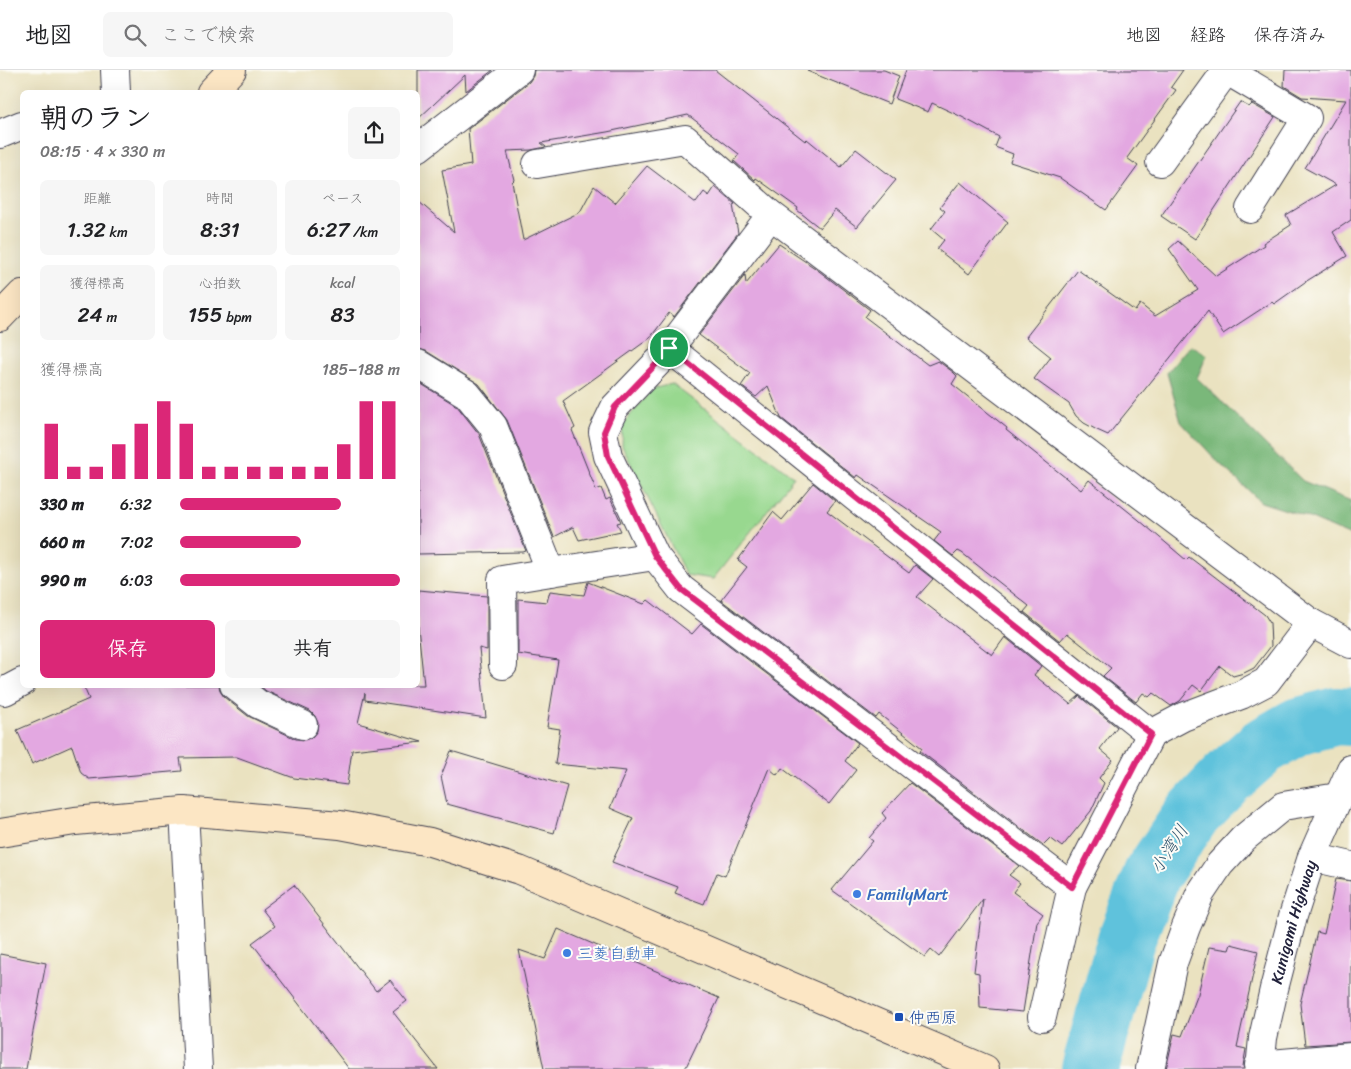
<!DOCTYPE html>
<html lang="ja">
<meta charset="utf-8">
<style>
:root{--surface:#fff;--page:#f6f6f6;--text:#202124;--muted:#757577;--line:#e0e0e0;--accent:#db2777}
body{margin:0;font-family:Sriracha,"Klee One",sans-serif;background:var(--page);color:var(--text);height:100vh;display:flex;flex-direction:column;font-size:19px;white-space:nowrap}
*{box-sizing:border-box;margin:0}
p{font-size:16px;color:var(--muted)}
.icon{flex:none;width:28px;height:28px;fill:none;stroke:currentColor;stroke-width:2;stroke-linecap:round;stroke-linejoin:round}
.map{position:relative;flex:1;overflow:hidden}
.panel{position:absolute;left:20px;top:20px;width:400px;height:598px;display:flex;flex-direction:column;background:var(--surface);border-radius:8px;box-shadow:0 5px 20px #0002}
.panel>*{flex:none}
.pin{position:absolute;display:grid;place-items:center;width:42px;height:42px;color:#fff;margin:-21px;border:2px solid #fff;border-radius:50%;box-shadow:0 1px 5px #0007}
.round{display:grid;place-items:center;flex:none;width:52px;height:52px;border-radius:8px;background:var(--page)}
.head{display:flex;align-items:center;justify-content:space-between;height:85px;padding:0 20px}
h1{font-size:28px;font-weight:600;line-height:38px}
.stats{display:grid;grid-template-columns:repeat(3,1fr);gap:8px;height:85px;padding:5px 20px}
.stats div{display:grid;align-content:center;border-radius:8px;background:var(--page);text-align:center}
.stats b{font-size:21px;font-weight:600}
.stats small{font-size:14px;font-weight:400}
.stats p{font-size:14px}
.chart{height:140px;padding:10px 20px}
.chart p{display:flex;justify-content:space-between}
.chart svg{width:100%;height:90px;margin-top:5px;stroke:var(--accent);stroke-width:6}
.primary-button{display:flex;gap:10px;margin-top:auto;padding:10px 20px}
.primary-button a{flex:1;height:58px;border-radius:8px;background:var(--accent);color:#fff;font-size:20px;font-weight:600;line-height:58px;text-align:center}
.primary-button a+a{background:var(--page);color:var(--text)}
ul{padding:0 20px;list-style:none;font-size:16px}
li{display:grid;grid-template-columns:80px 60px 1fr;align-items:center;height:38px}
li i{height:12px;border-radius:6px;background:var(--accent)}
header{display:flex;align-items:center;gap:30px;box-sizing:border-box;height:70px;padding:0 25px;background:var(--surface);border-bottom:1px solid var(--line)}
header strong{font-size:24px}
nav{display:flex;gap:28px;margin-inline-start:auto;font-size:18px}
.search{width:350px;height:45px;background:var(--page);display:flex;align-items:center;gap:12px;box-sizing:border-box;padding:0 18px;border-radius:8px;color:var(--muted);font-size:19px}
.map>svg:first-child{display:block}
.green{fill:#98d88f;stroke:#5d7d65}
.forest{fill:#7ab87a;stroke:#4e6d5a}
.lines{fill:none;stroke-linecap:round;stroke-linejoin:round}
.river{stroke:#5ec2dc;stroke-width:58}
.building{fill:#e3a8e1}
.street-casing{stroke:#403f4f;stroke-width:30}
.secondary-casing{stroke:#403f4f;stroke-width:30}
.street{stroke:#fff;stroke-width:28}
.secondary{stroke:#fce6c4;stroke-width:28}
.route-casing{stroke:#fff;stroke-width:10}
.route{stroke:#db2777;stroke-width:6}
.shop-dot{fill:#3f7fe0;stroke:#fdfcf7;stroke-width:2}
.transit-dot{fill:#1a4fb4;stroke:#fdfcf7;stroke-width:2}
.labels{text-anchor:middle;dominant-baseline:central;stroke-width:4;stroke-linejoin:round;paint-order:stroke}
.shop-label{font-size:16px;fill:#366cbe;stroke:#fdfcf7;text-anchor:start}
.street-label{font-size:16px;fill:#22223b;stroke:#fdfcf7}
.transit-label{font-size:16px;fill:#164399;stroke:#fdfcf7;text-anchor:start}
.water-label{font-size:18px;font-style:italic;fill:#375a73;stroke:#fdfcf7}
</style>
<header>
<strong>地図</strong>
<div class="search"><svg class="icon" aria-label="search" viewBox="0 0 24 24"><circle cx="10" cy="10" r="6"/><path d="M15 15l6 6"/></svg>ここで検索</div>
<nav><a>地図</a><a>経路</a><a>保存済み</a></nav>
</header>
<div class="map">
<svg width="1351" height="999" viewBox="0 0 1351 999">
<rect width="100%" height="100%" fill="#fdfcf7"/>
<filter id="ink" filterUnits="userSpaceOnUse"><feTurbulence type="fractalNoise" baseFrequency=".02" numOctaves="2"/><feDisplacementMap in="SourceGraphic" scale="10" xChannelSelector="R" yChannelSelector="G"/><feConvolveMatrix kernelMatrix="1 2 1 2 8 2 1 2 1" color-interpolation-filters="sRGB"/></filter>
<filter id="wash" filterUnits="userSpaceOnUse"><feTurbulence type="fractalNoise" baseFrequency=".0096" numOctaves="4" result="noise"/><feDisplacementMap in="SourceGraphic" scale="20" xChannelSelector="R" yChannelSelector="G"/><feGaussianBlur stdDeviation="1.12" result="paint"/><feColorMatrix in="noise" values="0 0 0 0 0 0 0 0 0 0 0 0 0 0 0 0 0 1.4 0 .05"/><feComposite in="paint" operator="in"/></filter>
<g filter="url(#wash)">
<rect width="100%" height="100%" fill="#eae2c0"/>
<path class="green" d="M 672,314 L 794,407 L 713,509 L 686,505 L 622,376 L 623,354 L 652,319 Z"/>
<path class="forest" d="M 1190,275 L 1207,285 L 1197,308 L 1303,411 L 1351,431 L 1351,466 L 1305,446 L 1261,432 L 1219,393 L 1181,352 L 1167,303 Z"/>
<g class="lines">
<path class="river" d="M 1090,999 L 1126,870 L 1152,804 L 1191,746 L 1226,709 L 1262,677 L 1297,657 L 1336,646 L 1351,647"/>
</g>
<g id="blocks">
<path class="building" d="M 418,0 L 493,0 L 466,21 L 465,5 L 418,49 Z
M 534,0 L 715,0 L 805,71 L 807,69 L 841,97 L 856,79 L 896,110 L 857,157 L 835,140 L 820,158 L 797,140 L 798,138 L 756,108 L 755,110 L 734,91 L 739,84 L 688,45 L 607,62 L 541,73 L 546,77 L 531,80 L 507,81 L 514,110 L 512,112 L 523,170 L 580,142 L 594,116 L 615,133 L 647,96 L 696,133 L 704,122 L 709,126 L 715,117 L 735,134 L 733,135 L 738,163 L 674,247 L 669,243 L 650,268 L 563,331 L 575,358 L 572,360 L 596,420 L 601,418 L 606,430 L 610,428 L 621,452 L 617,453 L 621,461 L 579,470 L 573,457 L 554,467 L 507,350 L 479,314 L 426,281 L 418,279 L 418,131 L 454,162 L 442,100 L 471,95 L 468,59 L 529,12 L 533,6 Z
M 808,0 L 884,0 L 899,6 L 889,34 L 807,1 Z
M 906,0 L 1183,0 L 1171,17 L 1176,20 L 1127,88 L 1138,96 L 1106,140 L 1060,108 L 1010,92 L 1013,84 L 995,77 L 999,67 L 962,47 L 932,33 L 928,42 L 895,29 Z
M 1285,0 L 1351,0 L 1351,150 L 1333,162 L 1347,186 L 1305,212 L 1274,234 L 1272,232 L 1223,264 L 1208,241 L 1108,365 L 1097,360 L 1084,353 L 1076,346 L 1069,334 L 1034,309 L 1051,287 L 1026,267 L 1078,200 L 1135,241 L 1140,234 L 1155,246 L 1198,220 L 1169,179 L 1178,171 L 1216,206 L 1264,175 L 1263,173 L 1291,155 L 1286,145 L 1336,115 L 1305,98 L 1346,30 L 1302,27 L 1284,16 Z
M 1240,32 L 1249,37 L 1252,34 L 1275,47 L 1195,169 L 1161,146 Z
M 960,112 L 1008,152 L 969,204 L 937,179 L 944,170 L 931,159 L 945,141 L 940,137 Z
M 779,174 L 815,198 L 870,240 L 865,247 L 928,295 L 938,291 L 953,302 L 957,306 L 952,314 L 1007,358 L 1006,360 L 1081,420 L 1089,410 L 1139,450 L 1186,490 L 1189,487 L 1265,545 L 1270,553 L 1271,576 L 1254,598 L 1244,603 L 1233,606 L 1220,596 L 1201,621 L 1193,615 L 1180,631 L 1171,636 L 1153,623 L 1149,627 L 1143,623 L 1136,632 L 1103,606 L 1111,598 L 1067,563 L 1060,571 L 1024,542 L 1029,536 L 962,483 L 958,481 L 953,486 L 934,471 L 941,462 L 858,405 L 856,408 L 781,348 L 768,316 L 756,327 L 741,316 L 750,303 L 699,265 L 745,205 L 746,214 Z
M 418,312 L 457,336 L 479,364 L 526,481 L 523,482 L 418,484 Z
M 813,413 L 835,431 L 827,441 L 909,503 L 915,495 L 933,509 L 917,527 L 992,585 L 1005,567 L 1041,596 L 1034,605 L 1070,634 L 1079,626 L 1117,657 L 1100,679 L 1113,690 L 1099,708 L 1104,713 L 1091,741 L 1062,777 L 1050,768 L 1043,775 L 920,681 L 922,678 L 879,644 L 876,648 L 721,530 L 747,497 L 738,490 L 773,442 L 782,450 Z
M 588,512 L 644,534 L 648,530 L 692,564 L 701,554 L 858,673 L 845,691 L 856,700 L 829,734 L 782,698 L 777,705 L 769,698 L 725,806 L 717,803 L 704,834 L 675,823 L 678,817 L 612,792 L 633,748 L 610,738 L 626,701 L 555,694 L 560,659 L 547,657 L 558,590 L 518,584 L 518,529 L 547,532 L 550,521 L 584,525 Z
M 418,520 L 487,526 L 487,580 L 479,578 L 486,648 L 365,630 L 365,623 L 358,653 L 422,672 L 352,680 L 347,715 L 294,708 L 237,687 L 180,688 L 182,701 L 89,709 L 81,703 L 72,676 L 32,694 L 17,660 L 89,629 L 83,615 L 219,615 L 220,621 L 224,627 L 248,646 L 296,669 L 305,670 L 312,667 L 317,661 L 318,653 L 315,646 L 310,641 L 266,621 L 259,615 L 424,615 L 418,557 Z
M 451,681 L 567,716 L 554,763 L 447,734 L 441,706 Z
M 910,713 L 1019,796 L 1009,805 L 1020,813 L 1013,822 L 1043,844 L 1037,852 L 1023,942 L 980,938 L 979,903 L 974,902 L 983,829 L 939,887 L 931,880 L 925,887 L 832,820 L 873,771 L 869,768 L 886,748 L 882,743 Z
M 1336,809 L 1351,811 L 1351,972 L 1305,975 L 1300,934 L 1317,862 L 1324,864 Z
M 294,815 L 376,921 L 390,910 L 407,931 L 393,942 L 438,999 L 349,999 L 252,873 L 275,856 L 262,839 Z
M 558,859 L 719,928 L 685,999 L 544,999 L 519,880 L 545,889 Z
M 1231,874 L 1258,881 L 1237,977 L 1246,979 L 1243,996 L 1244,999 L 1166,999 L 1174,964 L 1182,966 L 1198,924 L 1209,877 L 1229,880 Z
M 0,884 L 46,893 L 26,999 L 0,999 Z"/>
</g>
</g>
<g filter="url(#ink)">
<use href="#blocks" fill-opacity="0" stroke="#403f4f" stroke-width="1"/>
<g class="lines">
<defs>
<g id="street">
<path d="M 115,0 L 116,22"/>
<path d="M 1226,0 L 1307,48 L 1250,139"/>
<path d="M 0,64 L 22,55"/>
<path d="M 418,78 L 519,0"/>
<path d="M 1160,92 L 1226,1"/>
<path d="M 537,94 L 685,69 L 771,145"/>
<path d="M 669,278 L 1151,664"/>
<path d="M 418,294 L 467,324 L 493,356 L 551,502 L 655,486"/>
<path d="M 503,595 L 502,510 L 551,502"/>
<path d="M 234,615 L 258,634 L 303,655"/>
<path d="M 5,621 L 22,612"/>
<path d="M 184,741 L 198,999"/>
<path d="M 1312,787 L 1351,796"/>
<path d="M 1072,817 L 681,519 L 655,486 L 608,386 L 603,362 L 615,337 L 662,288 L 771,145 L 1311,553 L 1351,574"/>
<path d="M 1042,947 L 1072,817 L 1151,664 L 1183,647 L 1241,625 L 1266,612 L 1311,553"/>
<path d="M 1259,995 L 1351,987"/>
<path d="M 1150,999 L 1173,893 L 1186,857 L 1200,824 L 1220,794 L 1244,768 L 1283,736 L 1338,727"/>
<path id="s1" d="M 1260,999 L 1263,968 L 1274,919 L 1293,846 L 1312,787 L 1351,699"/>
</g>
<path id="secondary" d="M 211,22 L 232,0
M 0,247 L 22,224
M 0,763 L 75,751 L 184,741 L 340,755 L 430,772 L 519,800 L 985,999"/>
</defs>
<use href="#street" class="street-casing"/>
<use href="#secondary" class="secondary-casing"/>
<use href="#street" class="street"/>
<use href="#secondary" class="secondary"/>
</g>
</g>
<g class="lines" filter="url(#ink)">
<defs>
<path id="route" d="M 669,278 L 1151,664 L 1072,817 L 681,519 L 655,486 L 608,386 L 604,362 L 615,337 L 662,288 Z"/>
</defs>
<use href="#route" class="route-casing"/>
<use href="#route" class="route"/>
</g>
<g class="shop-dot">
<circle cx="857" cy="824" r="5"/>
<circle cx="567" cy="883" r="5"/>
</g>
<rect class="transit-dot" x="894" y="942" width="10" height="10" rx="2.5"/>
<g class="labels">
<g class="shop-label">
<text x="867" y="824">FamilyMart</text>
<text x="577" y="883">三菱自動車</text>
</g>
<g class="street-label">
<text stroke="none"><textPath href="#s1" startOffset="151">Kunigami Highway</textPath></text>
</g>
<g class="transit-label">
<text x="909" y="947">仲西原</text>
</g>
<g class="water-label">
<text transform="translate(1169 779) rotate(-57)">小湾川</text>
</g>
</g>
</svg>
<div class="pin" style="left:669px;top:278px;background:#1e9e55"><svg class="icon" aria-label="arrive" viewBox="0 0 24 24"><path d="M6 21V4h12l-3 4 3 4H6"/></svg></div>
<section class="panel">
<div class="head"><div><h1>朝のラン</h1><p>08:15 · 4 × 330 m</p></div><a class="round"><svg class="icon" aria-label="share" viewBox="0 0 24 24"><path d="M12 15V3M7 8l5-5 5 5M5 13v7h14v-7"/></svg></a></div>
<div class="stats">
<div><p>距離</p><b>1.32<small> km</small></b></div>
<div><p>時間</p><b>8:31</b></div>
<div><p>ペース</p><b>6:27<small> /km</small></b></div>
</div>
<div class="stats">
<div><p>獲得標高</p><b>24<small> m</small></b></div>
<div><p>心拍数</p><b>155<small> bpm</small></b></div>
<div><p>kcal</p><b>83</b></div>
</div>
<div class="chart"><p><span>獲得標高</span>185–188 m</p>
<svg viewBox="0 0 160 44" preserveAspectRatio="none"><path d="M5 44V17M15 44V38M25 44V38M35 44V27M45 44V17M55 44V6M65 44V17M75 44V38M85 44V38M95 44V38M105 44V38M115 44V38M125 44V38M135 44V27M145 44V6M155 44V6"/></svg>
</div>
<ul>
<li><b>330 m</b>6:32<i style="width:73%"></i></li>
<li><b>660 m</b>7:02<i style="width:55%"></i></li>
<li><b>990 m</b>6:03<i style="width:100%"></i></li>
</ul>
<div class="primary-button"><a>保存</a><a>共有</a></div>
</section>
</div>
